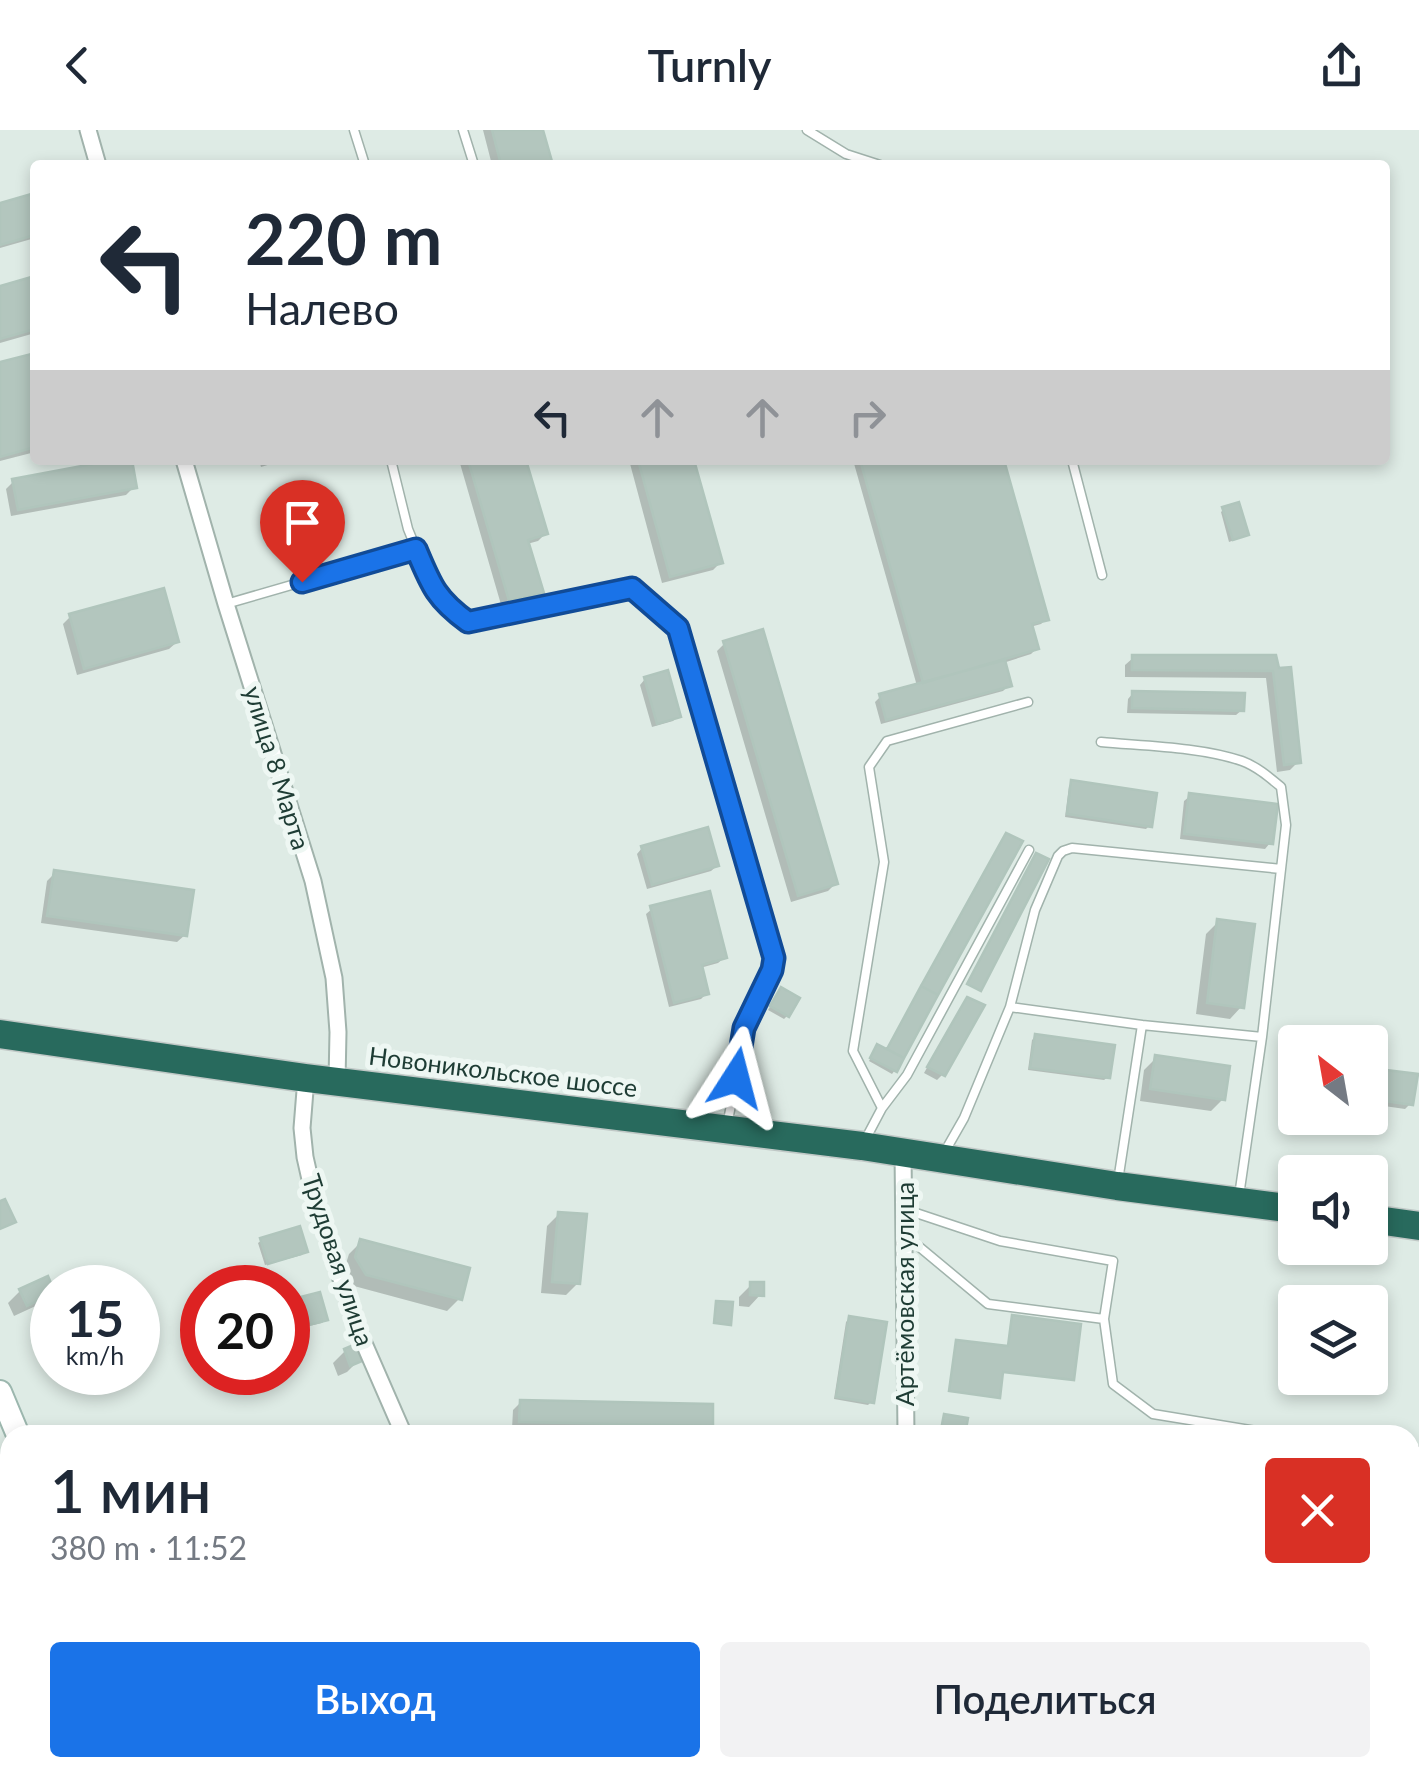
<!DOCTYPE html>
<html lang="ru">
<meta charset="utf-8">
<style>
:root{--surface:#fff;--page:#f2f2f3;--text:#1f2937;--muted:#747a83;--accent:#1a73e8}
body{margin:0;font-family:Lato,sans-serif;background:var(--page);color:var(--text);height:100vh;display:flex;flex-direction:column;font-size:38px;white-space:nowrap}
*{box-sizing:border-box;margin:0}
p{font-size:32px;color:var(--muted)}
.icon{flex:none;width:55px;height:55px;fill:none;stroke:currentColor;stroke-width:2;stroke-linecap:round;stroke-linejoin:round}
.map{position:relative;flex:1;overflow:hidden}
.details{position:absolute;left:0px;top:1295px;width:1420px;height:352px;display:flex;flex-direction:column;background:var(--surface);border-radius:30px 30px 0 0;box-shadow:0 5px 15px #0003}
.details>*{flex:none}
.hud{position:absolute;left:30px;top:30px;width:1360px;height:305px;border-radius:10px;box-shadow:0 5px 15px #0003;background:#fff;color:var(--text);overflow:hidden}
.needle{width:65px;rotate:329deg}
.buttons{position:absolute;left:1278px;top:895px;display:grid;gap:20px}
.buttons a{display:grid;place-items:center;width:110px;height:110px;border-radius:10px;background:var(--surface);box-shadow:0 5px 15px #0003;font-size:50px}
.speed{position:absolute;left:30px;top:1135px;display:flex;gap:20px;font-size:50px;font-weight:700;text-align:center}
.speed>*{display:grid;place-content:center;width:130px;height:130px;border-radius:50%;background:var(--surface);box-shadow:0 5px 15px #0003;line-height:1}
.speed small{font-size:25px;font-weight:400}
.speed .limit{border:15px solid #d22;background:#fff;color:#111}
.pin{position:absolute;display:grid;place-items:center;width:85px;height:85px;color:#fff;margin:-102px -42px;border-radius:50% 50% 50% 0;rotate:-45deg;box-shadow:0 0 10px #0007}
.pin .icon{rotate:45deg}
.me{position:absolute;width:110px;margin:-55px;rotate:9deg;stroke-linejoin:round;filter:drop-shadow(0 0 8px #0008)}
.turn{display:flex;align-items:center;gap:35px;height:210px;padding:0 50px;font-size:45px}
.turn .icon{width:130px;height:130px;stroke-width:2.5}
.turn b{display:block;font-size:70px;line-height:85px}
.lanes{display:flex;align-items:center;height:95px;padding:0 50px;background:#0003;justify-content:center;gap:50px;direction:ltr}
.lanes .off{opacity:.35}
.round{display:grid;place-items:center;flex:none;width:105px;height:105px;border-radius:10px;background:var(--page)}
.overview{display:flex;align-items:center;justify-content:space-between;height:170px;padding:0 50px}
h1{font-size:60px;font-weight:600;line-height:75px}
.action{display:flex;gap:20px;margin-top:auto;padding:20px 50px}
.action a{flex:1;height:115px;border-radius:10px;background:var(--accent);color:#fff;font-size:40px;font-weight:600;line-height:115px;text-align:center}
.action a+a{background:var(--page);color:var(--text)}
header{display:flex;justify-content:space-between;align-items:center;height:130px;padding:0 50px;background:var(--surface);font-size:45px;font-weight:600}
.map>svg:first-child{display:block}
.built{fill:#ccdbd4}
.shadow{fill:#0003}
.building{fill:#b3c6be;stroke:#b0c5bc;stroke-width:2.5}
.lines{fill:none;stroke-linecap:round;stroke-linejoin:round}
.lane-casing{stroke:#a1b3ac;stroke-width:11}
.street-casing{stroke:#a1b3ac;stroke-width:19}
.secondary-casing{stroke:#9cb7ae;stroke-width:26}
.highway-casing{stroke:#c0c8c6;stroke-width:31}
.lane{stroke:#fff;stroke-width:8}
.street{stroke:#fff;stroke-width:15}
.secondary{stroke:#fff;stroke-width:22}
.highway{stroke:#286a5d;stroke-width:28}
.route-casing{stroke:#114b97;stroke-width:25}
.route{stroke:#1a73e8;stroke-width:18}
.labels{text-anchor:middle;stroke-width:10;stroke-linejoin:round;paint-order:stroke}
.street-label{font-size:25px;fill:#1e3c34;stroke:#eef7f3}
</style>
<header><svg class="icon" aria-label="back" viewBox="0 0 24 24"><path d="M15 5l-7 7 7 7"/></svg>Turnly<svg class="icon" aria-label="share" viewBox="0 0 24 24"><path d="M12 15V3M7 8l5-5 5 5M5 13v7h14v-7"/></svg></header>
<div class="map">
<svg width="1419" height="1647" viewBox="0 0 1419 1647">
<rect width="100%" height="100%" fill="#deebe5"/>
<!-- built -->
<path class="built" d="M 1104,1638 L 1285,1638 L 1289,1647 L 1104,1647 Z"/>
<!-- shadow -->
<path class="shadow" d="M 483,0 L 541,0 L 550,35 L 492,35 Z
M 35,66 L 35,108 L 0,118 L 0,76 Z
M 35,148 L 35,203 L 0,213 L 0,158 Z
M 35,225 L 35,322 L 0,331 L 0,235 Z
M 129,330 L 134,357 L 126,365 L 11,386 L 6,359 L 14,351 Z
M 259,330 L 284,330 L 261,337 Z
M 459,330 L 524,330 L 545,404 L 538,411 L 527,414 L 541,462 L 533,470 L 502,478 Z
M 629,330 L 691,330 L 720,433 L 713,440 L 662,453 Z
M 853,330 L 1001,330 L 1046,489 L 1041,494 L 1030,497 L 1036,519 L 1031,524 L 1003,533 L 1009,555 L 1003,561 L 881,594 L 875,572 L 880,567 L 917,556 Z
M 1224,379 L 1246,404 L 1243,407 L 1229,412 L 1221,382 Z
M 71,486 L 177,512 L 169,519 L 77,545 L 63,494 Z
M 724,514 L 835,754 L 828,761 L 791,772 L 717,521 Z
M 1133,528 L 1274,528 L 1298,632 L 1290,640 L 1277,642 L 1266,548 L 1125,547 L 1125,535 Z
M 645,549 L 678,586 L 673,591 L 652,597 L 640,555 Z
M 1133,563 L 1242,580 L 1236,585 L 1127,583 L 1128,569 Z
M 1072,653 L 1150,695 L 1146,699 L 1065,687 L 1069,656 Z
M 1190,666 L 1270,713 L 1265,719 L 1180,709 L 1184,671 Z
M 1006,706 L 1019,712 L 895,940 L 892,944 L 869,931 L 875,920 L 887,922 Z
M 642,718 L 717,736 L 711,741 L 647,759 L 637,724 Z
M 55,743 L 185,805 L 177,812 L 41,793 L 47,751 Z
M 652,779 L 724,828 L 718,833 L 700,838 L 707,863 L 701,869 L 669,877 L 646,784 Z
M 1218,792 L 1242,876 L 1230,889 L 1196,884 L 1206,804 Z
M 778,863 L 787,886 L 784,889 L 768,880 Z
M 962,876 L 981,876 L 942,945 L 937,950 L 924,943 Z
M 1035,907 L 1108,947 L 1104,950 L 1028,940 L 1032,910 Z
M 1156,928 L 1223,969 L 1211,981 L 1140,971 L 1144,940 Z
M 1370,940 L 1411,973 L 1405,979 L 1370,974 Z
M 559,1084 L 578,1153 L 566,1165 L 541,1163 L 547,1096 Z
M 262,1110 L 305,1121 L 302,1125 L 265,1135 L 258,1113 Z
M 361,1112 L 459,1169 L 447,1181 L 354,1156 L 344,1140 L 349,1124 Z
M 46,1149 L 52,1162 L 40,1174 L 14,1186 L 8,1173 L 20,1161 Z
M 751,1155 L 761,1164 L 749,1177 L 739,1176 L 739,1167 Z
M 290,1172 L 325,1190 L 322,1193 L 293,1200 L 288,1177 Z
M 850,1188 L 872,1271 L 868,1275 L 834,1269 L 846,1192 Z
M 345,1221 L 359,1230 L 347,1242 L 338,1246 L 333,1233 Z
M 521,1272 L 710,1295 L 702,1303 L 512,1299 L 513,1280 Z
M 1410,1347 L 1419,1348 L 1419,1378 L 1410,1379 Z
M 10,1379 L 10,1400 L 2,1403 L 0,1389 Z
M 1410,1490 L 1419,1507 L 1419,1608 L 1410,1591 Z
M 126,1638 L 140,1638 L 144,1647 L 117,1647 Z
M 214,1638 L 247,1638 L 236,1647 L 211,1647 L 209,1642 Z
M 795,1638 L 811,1638 L 843,1645 L 844,1638 L 867,1638 L 865,1647 L 794,1647 Z
M 949,1638 L 990,1638 L 989,1647 L 948,1647 Z
M 1052,1638 L 1093,1638 L 1092,1647 L 1051,1647 Z
M 1173,1638 L 1244,1638 L 1229,1647 L 1155,1647 Z
M 1300,1638 L 1351,1638 L 1356,1647 L 1304,1647 Z"/>
<!-- building -->
<path class="building" d="M 492,0 L 543,0 L 553,35 L 501,35 Z
M 35,63 L 35,105 L 0,115 L 0,73 Z
M 35,146 L 35,199 L 0,209 L 0,156 Z
M 35,223 L 35,317 L 0,327 L 0,232 Z
M 114,330 L 132,330 L 137,358 L 18,380 L 12,349 Z
M 468,330 L 526,330 L 548,404 L 528,410 L 544,463 L 509,471 Z
M 638,330 L 694,330 L 723,433 L 670,447 Z
M 860,330 L 1004,330 L 1049,490 L 1032,494 L 1039,519 L 923,553 Z
M 1239,372 L 1249,405 L 1233,410 L 1222,377 Z
M 164,458 L 179,512 L 84,539 L 69,484 Z
M 763,499 L 838,754 L 798,766 L 723,511 Z
M 1132,525 L 1276,525 L 1279,538 L 1291,537 L 1301,633 L 1284,635 L 1273,541 L 1132,540 Z
M 1005,530 L 1012,556 L 886,590 L 879,564 Z
M 668,540 L 681,587 L 657,594 L 644,547 Z
M 1132,561 L 1245,563 L 1244,581 L 1132,578 Z
M 1071,650 L 1157,663 L 1152,697 L 1067,684 Z
M 1189,663 L 1278,674 L 1273,714 L 1184,704 Z
M 708,697 L 719,736 L 652,755 L 641,716 Z
M 1006,703 L 1023,711 L 938,865 L 921,856 Z
M 1036,723 L 1049,729 L 981,861 L 967,854 Z
M 54,740 L 194,760 L 187,806 L 47,786 Z
M 710,761 L 727,828 L 702,835 L 709,864 L 674,873 L 650,776 Z
M 1217,789 L 1255,794 L 1244,878 L 1207,873 Z
M 921,856 L 938,865 L 904,928 L 887,919 Z
M 781,857 L 800,868 L 789,887 L 770,876 Z
M 967,867 L 985,875 L 945,946 L 927,937 Z
M 1035,904 L 1115,915 L 1110,948 L 1030,938 Z
M 877,914 L 904,928 L 897,942 L 870,928 Z
M 1155,925 L 1230,936 L 1225,970 L 1150,959 Z
M 1370,938 L 1418,944 L 1413,975 L 1370,969 Z
M 5,1069 L 16,1092 L 0,1099 L 0,1071 Z
M 558,1082 L 587,1084 L 580,1154 L 552,1152 Z
M 300,1096 L 308,1122 L 268,1134 L 260,1108 Z
M 360,1109 L 470,1138 L 462,1170 L 366,1145 L 355,1127 Z
M 48,1146 L 53,1158 L 52,1164 L 27,1176 L 19,1159 Z
M 750,1152 L 764,1152 L 764,1166 L 750,1165 Z
M 320,1162 L 328,1190 L 296,1198 L 289,1170 Z
M 716,1171 L 733,1172 L 731,1195 L 714,1193 Z
M 1012,1185 L 1081,1194 L 1074,1250 L 1003,1242 L 1000,1268 L 949,1261 L 956,1210 L 1008,1216 Z
M 849,1186 L 887,1192 L 874,1273 L 836,1267 Z
M 356,1214 L 362,1231 L 350,1236 L 344,1219 Z
M 520,1270 L 713,1274 L 713,1296 L 519,1292 Z
M 944,1284 L 968,1288 L 965,1305 L 940,1305 Z
M 7,1322 L 10,1329 L 10,1342 L 0,1346 L 0,1325 Z
M 1410,1343 L 1419,1345 L 1419,1369 L 1410,1368 Z
M 1410,1485 L 1419,1501 L 1419,1574 L 1410,1557 Z
M 125,1638 L 143,1638 L 147,1647 L 129,1647 Z
M 800,1638 L 822,1638 L 849,1644 L 850,1638 L 869,1638 L 868,1647 L 799,1647 Z
M 959,1638 L 992,1638 L 992,1647 L 959,1647 Z
M 1062,1638 L 1095,1638 L 1095,1647 L 1062,1647 Z
M 1168,1638 L 1244,1638 L 1226,1647 L 1150,1647 Z
M 1317,1638 L 1354,1638 L 1358,1647 L 1322,1647 Z"/>
<g class="lines">
<defs>
<path id="lane" d="M 354,0 L 365,35
M 463,0 L 474,35
M 807,0 L 846,24 L 880,35
M 391,330 L 408,399 L 433,460 L 447,477 L 468,493 L 632,458 L 678,498 L 774,828 C 768,854 751,875 743,900 C 734,930 736,962 727,993
M 1072,330 L 1102,445
M 226,474 L 416,419
M 1101,612 C 1144,616 1201,617 1242,631 C 1256,636 1269,647 1281,657 L 1286,695 L 1262,907 L 1239,1066
M 1010,877 L 1142,895 L 1262,907
M 882,978 L 907,945 L 1029,720
M 864,1012 L 882,978 L 853,921 L 884,732 L 869,637 L 887,611 L 1028,572
M 944,1023 L 964,988 L 1010,877 L 1035,780 L 1058,726 L 1063,721 L 1072,718 L 1281,739
M 1118,1051 L 1142,895
M 904,1079 L 1000,1111 L 1113,1131 L 1104,1189
M 905,1105 L 988,1174 L 1104,1189 L 1113,1254 L 1153,1284 L 1281,1305
M 1410,1323 L 1419,1321
M 0,1418 L 10,1413
M 1410,1427 L 1419,1424
M 1007,1638 L 1047,1647
M 1291,1638 L 1295,1647"/>
<path id="street" d="M 88,0 L 98,35
M 184,330 L 226,474 L 313,751 L 334,848 L 338,902 L 337,951
M 306,948 L 302,998 L 305,1027 L 314,1067 L 356,1195 L 404,1305
M 903,1022 L 906,1305
M 550,1638 L 554,1647
M 906,1647 L 906,1638"/>
<path id="secondary" d="M 0,1262 L 18,1305
M 163,1638 L 167,1647"/>
<path id="highway" d="M 0,904 L 306,948 L 862,1016 L 1117,1056 L 1295,1079
M 1370,1089 L 1419,1096"/>
</defs>
<!-- lane casing -->
<use href="#lane" class="lane-casing"/>
<!-- street casing -->
<use href="#street" class="street-casing"/>
<!-- secondary casing -->
<use href="#secondary" class="secondary-casing"/>
<!-- highway casing -->
<use href="#highway" class="highway-casing"/>
<!-- lane -->
<use href="#lane" class="lane"/>
<!-- street -->
<use href="#street" class="street"/>
<!-- secondary -->
<use href="#secondary" class="secondary"/>
<!-- highway -->
<use href="#highway" class="highway"/>
</g>
<g class="lines">
<defs>
<path id="route" d="M 302,452 L 416,419 C 431,455 436,469 468,492 L 632,458 L 678,498 L 774,828 L 772,840 L 744,898 L 736,948"/>
</defs>
<!-- route casing -->
<use href="#route" class="route-casing"/>
<!-- route -->
<use href="#route" class="route"/>
</g>
<g class="labels">
<!-- street labels -->
<g class="street-label">
<text transform="translate(277 638) rotate(73)" y="9">улица 8 Марта</text>
<text transform="translate(503 942) rotate(7)" y="9">Новоникольское шоссе</text>
<text transform="translate(338 1130) rotate(72)" y="9">Трудовая улица</text>
<text transform="translate(905 1164) rotate(-90)" y="9">Артёмовская улица</text>
</g>
</g>
</svg>
<div class="buttons">
<a><svg class="needle" viewBox="-14 -14 28 28"><path d="M0-13l5 13h-10z" fill="#e53935"/><path d="M0 13l5-13h-10z" fill="#747a83"/></svg></a>
<a><svg class="icon" aria-label="sound" viewBox="0 0 24 24"><path d="M4 9h4l5-4v14l-5-4H4zM17 9q2 3 0 6"/></svg></a>
<a><svg class="icon" aria-label="layers" viewBox="0 0 24 24"><path d="M12 4l9 5-9 5-9-5zM3 14l9 5 9-5"/></svg></a>
</div>
<div class="speed"><div>15<small>km/h</small></div><div class="limit">20</div></div>
<div class="pin" style="left:302px;top:452px;background:#d93025"><svg class="icon" aria-label="arrive" viewBox="0 0 24 24"><path d="M6 21V4h12l-3 4 3 4H6"/></svg></div>
<svg class="me" style="left:736px;top:948px" viewBox="-20 -20 40 40"><path d="M0-17L14 15 0 8-14 15z" fill="#1a73e8" stroke="#fff" stroke-width="4"/></svg>
<div class="hud">
<div class="turn"><svg class="icon" aria-label="left" viewBox="0 0 24 24"><path d="M17 20v-9H6M10 6l-5 5 5 5"/></svg><div><b>220 m</b>Налево</div></div>
<div class="lanes"><svg class="icon" aria-label="left" viewBox="0 0 24 24"><path d="M17 20v-9H6M10 6l-5 5 5 5"/></svg><svg class="icon off" aria-label="ahead" viewBox="0 0 24 24"><path d="M12 20V5M6 11l6-6 6 6"/></svg><svg class="icon off" aria-label="ahead" viewBox="0 0 24 24"><path d="M12 20V5M6 11l6-6 6 6"/></svg><svg class="icon off" aria-label="right" viewBox="0 0 24 24"><path d="M7 20v-9h11M14 6l5 5-5 5"/></svg></div>
</div>
<section class="details">
<div class="overview"><div><h1>1 мин</h1><p>380 m · 11:52</p></div><a class="round" style="background:#d93025;color:#fff"><svg class="icon" aria-label="close" viewBox="0 0 24 24"><path d="M6 6l12 12M18 6L6 18"/></svg></a></div>
<div class="action"><a>Выход</a><a>Поделиться</a></div>
</section>
</div>
